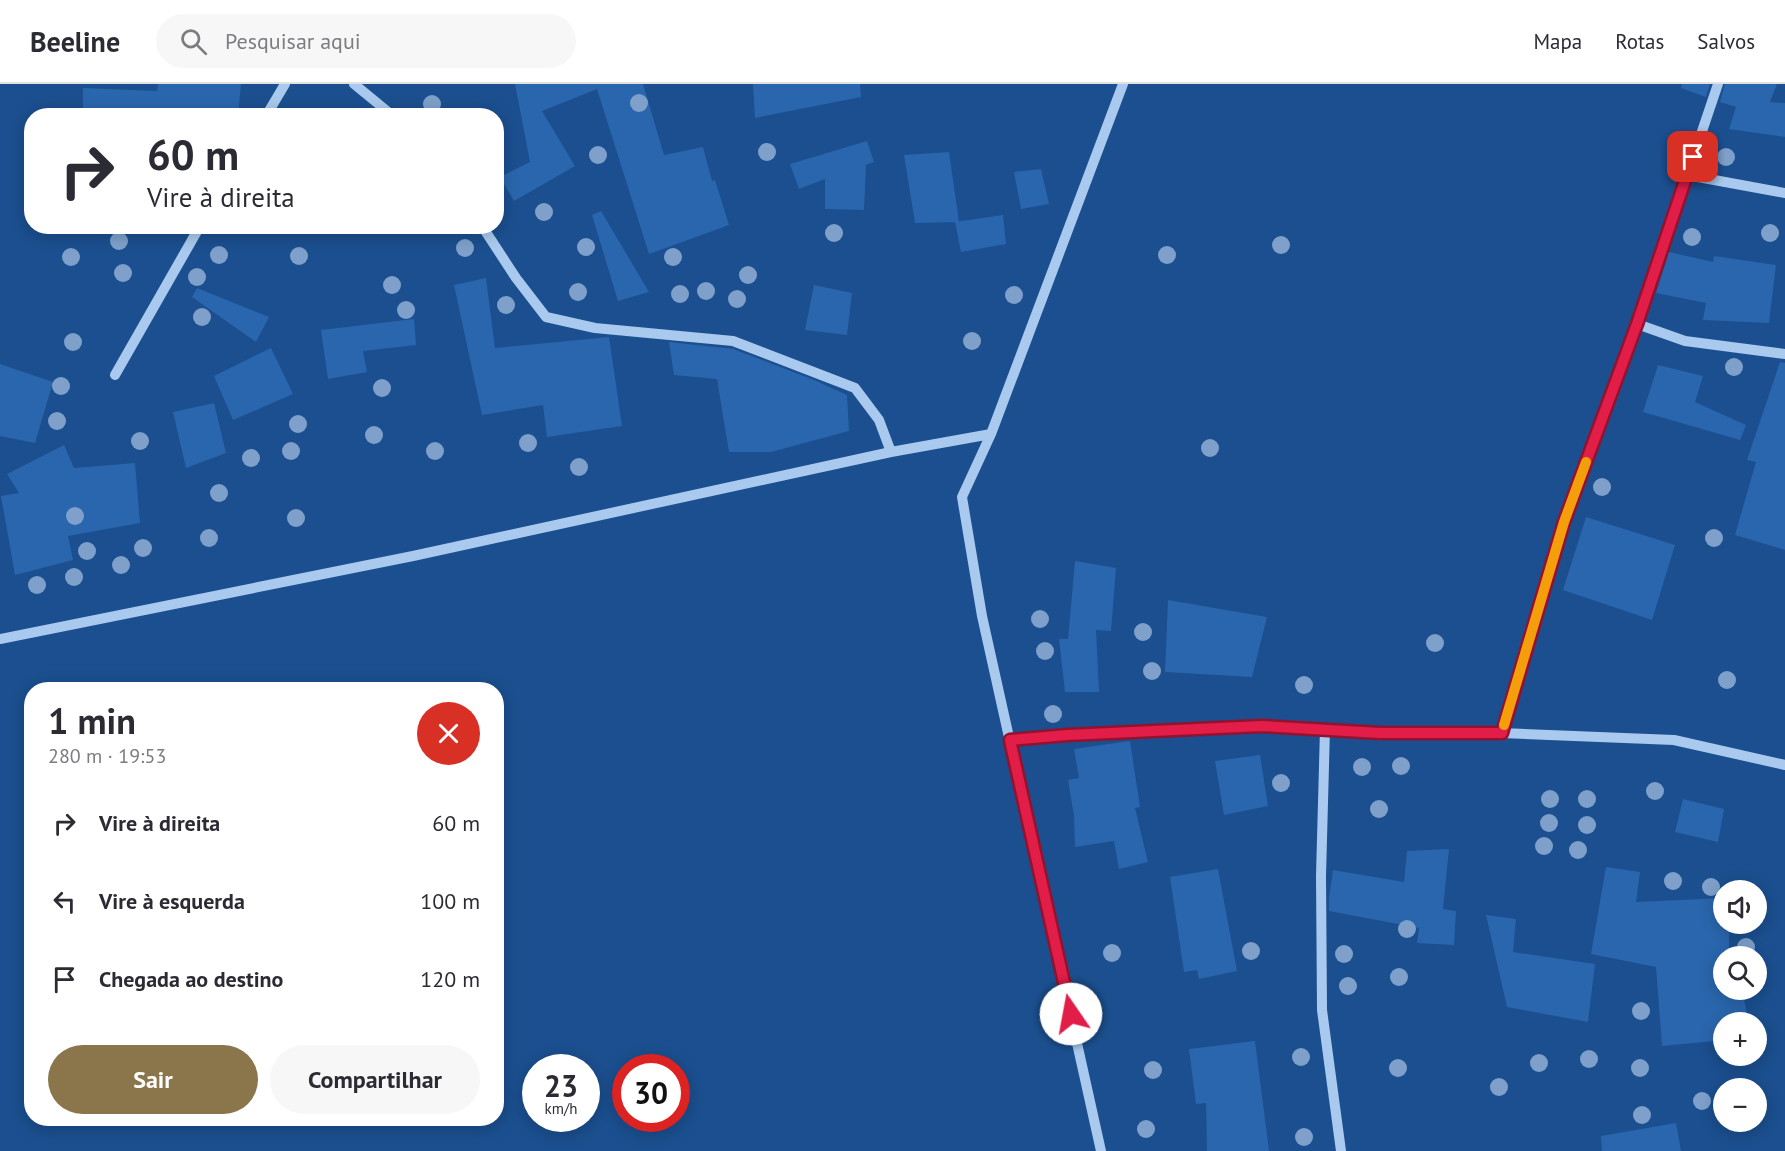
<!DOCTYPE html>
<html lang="pt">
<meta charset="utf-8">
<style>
:root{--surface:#fff;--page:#f7f7f7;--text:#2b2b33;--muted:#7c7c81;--line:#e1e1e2;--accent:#8a764a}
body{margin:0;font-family:"PT Sans",sans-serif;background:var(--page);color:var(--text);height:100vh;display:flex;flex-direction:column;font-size:22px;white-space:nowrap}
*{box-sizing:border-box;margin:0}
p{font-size:20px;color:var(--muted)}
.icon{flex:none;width:33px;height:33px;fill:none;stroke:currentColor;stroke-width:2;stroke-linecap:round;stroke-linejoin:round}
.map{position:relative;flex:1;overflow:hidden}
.side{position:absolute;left:24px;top:598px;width:480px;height:444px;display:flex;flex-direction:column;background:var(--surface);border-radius:24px;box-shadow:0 3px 15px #0003}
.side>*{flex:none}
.banner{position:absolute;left:24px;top:24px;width:480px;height:126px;border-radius:24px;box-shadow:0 3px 15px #0003;background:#fff;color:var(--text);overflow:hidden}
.controls{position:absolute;left:1713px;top:796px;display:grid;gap:12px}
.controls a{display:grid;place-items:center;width:54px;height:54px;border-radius:50%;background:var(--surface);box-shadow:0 3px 15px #0003;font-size:30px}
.speed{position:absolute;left:522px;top:970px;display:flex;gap:12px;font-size:30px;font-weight:700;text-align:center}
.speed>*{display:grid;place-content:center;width:78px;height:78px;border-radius:50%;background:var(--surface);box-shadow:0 3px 15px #0003;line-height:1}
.speed small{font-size:15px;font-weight:400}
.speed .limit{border:9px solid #d22;background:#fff;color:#111}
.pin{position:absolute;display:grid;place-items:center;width:51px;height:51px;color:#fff;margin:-26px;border-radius:12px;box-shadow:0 3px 9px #0006}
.me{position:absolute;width:66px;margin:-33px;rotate:348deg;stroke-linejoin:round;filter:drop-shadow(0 0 4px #0008)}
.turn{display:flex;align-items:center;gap:21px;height:126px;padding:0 24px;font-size:27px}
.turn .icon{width:78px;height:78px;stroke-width:2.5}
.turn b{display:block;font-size:42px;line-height:51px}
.round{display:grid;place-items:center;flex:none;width:63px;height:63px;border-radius:32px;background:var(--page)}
.headline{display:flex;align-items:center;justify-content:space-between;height:102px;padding:0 24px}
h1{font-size:36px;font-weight:700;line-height:45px}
.primary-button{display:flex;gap:12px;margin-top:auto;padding:12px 24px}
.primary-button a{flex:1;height:69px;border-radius:36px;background:var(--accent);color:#fff;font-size:24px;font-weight:700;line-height:69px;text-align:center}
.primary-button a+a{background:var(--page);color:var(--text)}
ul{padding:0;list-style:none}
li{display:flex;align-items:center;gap:18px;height:78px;padding:0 24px}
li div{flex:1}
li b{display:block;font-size:22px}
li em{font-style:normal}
header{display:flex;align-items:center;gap:36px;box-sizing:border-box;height:84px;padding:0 30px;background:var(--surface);border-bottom:2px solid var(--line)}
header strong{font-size:28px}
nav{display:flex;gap:33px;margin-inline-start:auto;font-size:21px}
.search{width:420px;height:54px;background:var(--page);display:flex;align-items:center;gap:15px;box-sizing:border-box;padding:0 21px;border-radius:33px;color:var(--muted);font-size:22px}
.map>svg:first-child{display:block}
.building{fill:#2a66ad}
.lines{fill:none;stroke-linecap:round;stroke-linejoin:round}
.minor{stroke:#a9c9ee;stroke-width:10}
.tree{fill:#7ea0ca}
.route-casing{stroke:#92132f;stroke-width:15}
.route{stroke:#e11d48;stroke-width:10}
.slow{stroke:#f59e0b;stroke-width:10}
</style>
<header>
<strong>Beeline</strong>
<div class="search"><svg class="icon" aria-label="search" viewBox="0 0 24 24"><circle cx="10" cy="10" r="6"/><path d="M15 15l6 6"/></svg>Pesquisar aqui</div>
<nav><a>Mapa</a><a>Rotas</a><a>Salvos</a></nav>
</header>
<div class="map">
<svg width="1785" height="1067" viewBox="0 0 1785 1067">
<rect width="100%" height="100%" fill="#1b4f8f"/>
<!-- building -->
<path class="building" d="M 158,0 L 241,0 L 238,32 L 83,32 L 83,4 L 157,7 Z
M 515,0 L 643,0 L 664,71 L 703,63 L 712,97 L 715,96 L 729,141 L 649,170 L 597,5 L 542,27 L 575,82 L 514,117 L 500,93 L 530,78 Z
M 753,0 L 860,0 L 861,13 L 755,34 Z
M 1682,0 L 1710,0 L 1706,13 L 1681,4 Z
M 1725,0 L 1777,0 L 1770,18 L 1785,19 L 1785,53 L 1729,45 L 1736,23 L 1720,18 Z
M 867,57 L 874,78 L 866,81 L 864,126 L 825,125 L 825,95 L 799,105 L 790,80 Z
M 949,68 L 959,138 L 915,139 L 904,71 Z
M 1041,85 L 1049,120 L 1021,125 L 1014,88 Z
M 601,127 L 649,208 L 618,217 L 592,131 Z
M 1003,131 L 1006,160 L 961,168 L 955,138 Z
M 1669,168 L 1713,178 L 1714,172 L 1776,181 L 1769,239 L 1703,236 L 1706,219 L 1656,209 Z
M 486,194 L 495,264 L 609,253 L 622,342 L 547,353 L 543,321 L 482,331 L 454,201 Z
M 814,201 L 852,209 L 847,251 L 805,246 Z
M 197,204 L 269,233 L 256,258 L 192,213 Z
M 414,235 L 416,261 L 363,267 L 367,288 L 328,295 L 321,246 Z
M 669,258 L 733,265 L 814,296 L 847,311 L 849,347 L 771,368 L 729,368 L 717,295 L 674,291 Z
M 271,264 L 293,310 L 233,336 L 214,292 Z
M 1780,278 L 1785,279 L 1785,466 L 1735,451 L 1756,378 L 1747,376 Z
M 0,280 L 53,298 L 35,359 L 0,352 Z
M 1658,281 L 1703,292 L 1695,318 L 1746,341 L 1740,356 L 1643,328 Z
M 214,319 L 226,369 L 186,384 L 173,328 Z
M 64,361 L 74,384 L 135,379 L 140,439 L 68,452 L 73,476 L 15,491 L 1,412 L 19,409 L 7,390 Z
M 1586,433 L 1675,461 L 1652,536 L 1563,506 Z
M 1075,477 L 1116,484 L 1111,547 L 1096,546 L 1099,608 L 1065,608 L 1059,555 L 1068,555 Z
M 1168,516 L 1267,533 L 1252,593 L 1165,588 Z
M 1130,657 L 1140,723 L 1135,724 L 1148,778 L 1119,785 L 1114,757 L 1075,763 L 1074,732 L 1068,696 L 1079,694 L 1074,665 Z
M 1260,671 L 1268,722 L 1224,731 L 1215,677 Z
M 1683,715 L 1724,725 L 1718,758 L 1675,748 Z
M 1449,765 L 1443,825 L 1456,827 L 1454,861 L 1417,859 L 1419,844 L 1329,827 L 1329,814 L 1333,786 L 1404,798 L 1407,767 Z
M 1606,783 L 1640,788 L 1636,818 L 1724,814 L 1724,840 L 1729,840 L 1729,873 L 1724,873 L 1724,906 L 1742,906 L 1749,939 L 1724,939 L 1724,956 L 1662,962 L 1656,883 L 1591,870 Z
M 1218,785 L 1237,887 L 1199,895 L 1197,886 L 1184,888 L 1170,793 Z
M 1486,831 L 1516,835 L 1513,868 L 1595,880 L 1588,938 L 1507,923 Z
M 1255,957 L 1269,1067 L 1207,1067 L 1206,1019 L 1196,1020 L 1189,965 Z
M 1676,1039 L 1681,1067 L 1602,1067 L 1601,1052 Z"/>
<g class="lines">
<!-- minor -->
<path class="minor" d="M 354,0 L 393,32
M 266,32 L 285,0
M 1687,91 L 1785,109
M 482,142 L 516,194 L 546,233 L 595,244 L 733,257 L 855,304 L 879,336 L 891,368
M 1637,240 L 1685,257 L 1785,270
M 115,291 L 200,142
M 0,555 L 413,472 L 891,368 L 991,350
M 1325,645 L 1321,792 L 1322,926 L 1341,1067
M 1502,649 L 1564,439 L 1637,240 L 1718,0
M 1010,656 L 1067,651 L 1262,642 L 1380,649 L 1502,649 L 1674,656 L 1785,681
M 1101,1067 L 982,532 L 962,413 L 991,350 L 1123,0"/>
</g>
<!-- trees -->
<g class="tree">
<circle cx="639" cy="19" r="9"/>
<circle cx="432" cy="20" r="9"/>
<circle cx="767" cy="68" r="9"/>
<circle cx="598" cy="71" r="9"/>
<circle cx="1726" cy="73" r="9"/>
<circle cx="544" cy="128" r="9"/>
<circle cx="834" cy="149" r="9"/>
<circle cx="1770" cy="149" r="9"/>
<circle cx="1692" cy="153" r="9"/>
<circle cx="119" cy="157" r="9"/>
<circle cx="1281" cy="161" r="9"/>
<circle cx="586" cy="163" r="9"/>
<circle cx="465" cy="164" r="9"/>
<circle cx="219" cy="171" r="9"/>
<circle cx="1167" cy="171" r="9"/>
<circle cx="299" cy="172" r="9"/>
<circle cx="71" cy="173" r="9"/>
<circle cx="673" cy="173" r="9"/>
<circle cx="123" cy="189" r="9"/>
<circle cx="748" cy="191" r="9"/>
<circle cx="197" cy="193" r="9"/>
<circle cx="392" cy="201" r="9"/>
<circle cx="706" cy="207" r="9"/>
<circle cx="578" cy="208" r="9"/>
<circle cx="680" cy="210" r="9"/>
<circle cx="1014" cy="211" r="9"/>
<circle cx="737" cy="215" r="9"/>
<circle cx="506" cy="221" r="9"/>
<circle cx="406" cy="226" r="9"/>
<circle cx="202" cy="233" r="9"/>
<circle cx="972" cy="257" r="9"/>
<circle cx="73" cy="258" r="9"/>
<circle cx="1734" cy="283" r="9"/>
<circle cx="61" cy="302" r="9"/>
<circle cx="382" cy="304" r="9"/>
<circle cx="57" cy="337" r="9"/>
<circle cx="298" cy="340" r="9"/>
<circle cx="374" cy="351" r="9"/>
<circle cx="140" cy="357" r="9"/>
<circle cx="528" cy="359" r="9"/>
<circle cx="1210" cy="364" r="9"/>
<circle cx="291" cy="367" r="9"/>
<circle cx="435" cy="367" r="9"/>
<circle cx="251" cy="374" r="9"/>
<circle cx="579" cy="383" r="9"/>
<circle cx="1602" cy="403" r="9"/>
<circle cx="219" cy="409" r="9"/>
<circle cx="75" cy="432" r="9"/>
<circle cx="296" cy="434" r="9"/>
<circle cx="209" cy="454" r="9"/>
<circle cx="1714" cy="454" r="9"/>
<circle cx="143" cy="464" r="9"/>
<circle cx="87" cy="467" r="9"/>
<circle cx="121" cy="481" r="9"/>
<circle cx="74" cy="493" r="9"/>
<circle cx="37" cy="501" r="9"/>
<circle cx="1040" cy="535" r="9"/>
<circle cx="1143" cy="548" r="9"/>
<circle cx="1435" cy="559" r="9"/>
<circle cx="1045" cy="567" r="9"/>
<circle cx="1152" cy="587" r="9"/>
<circle cx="1727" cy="596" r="9"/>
<circle cx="1304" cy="601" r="9"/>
<circle cx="1053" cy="630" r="9"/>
<circle cx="1401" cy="682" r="9"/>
<circle cx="1362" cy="683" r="9"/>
<circle cx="1281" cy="699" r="9"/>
<circle cx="1655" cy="707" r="9"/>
<circle cx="1550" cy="715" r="9"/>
<circle cx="1587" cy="715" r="9"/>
<circle cx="1379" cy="725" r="9"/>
<circle cx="1549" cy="739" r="9"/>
<circle cx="1587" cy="741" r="9"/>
<circle cx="1544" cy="762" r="9"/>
<circle cx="1578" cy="766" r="9"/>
<circle cx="1673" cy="797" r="9"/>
<circle cx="1711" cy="803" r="9"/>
<circle cx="1407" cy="845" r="9"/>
<circle cx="1746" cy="863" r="9"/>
<circle cx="1251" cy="867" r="9"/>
<circle cx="1112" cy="869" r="9"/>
<circle cx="1344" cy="870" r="9"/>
<circle cx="1399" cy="893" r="9"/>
<circle cx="1348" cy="902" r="9"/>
<circle cx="1641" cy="927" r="9"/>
<circle cx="1301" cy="973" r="9"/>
<circle cx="1589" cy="975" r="9"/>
<circle cx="1539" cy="979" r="9"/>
<circle cx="1398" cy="984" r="9"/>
<circle cx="1640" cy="984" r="9"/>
<circle cx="1153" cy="986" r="9"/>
<circle cx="1499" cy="1003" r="9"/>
<circle cx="1702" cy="1017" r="9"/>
<circle cx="1642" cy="1031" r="9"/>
<circle cx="1146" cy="1045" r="9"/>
<circle cx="1304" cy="1053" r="9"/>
</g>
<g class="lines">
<defs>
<path id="route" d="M 1071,930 L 1010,656 L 1067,651 L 1262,642 L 1380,649 L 1502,649 L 1564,438 L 1637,240 L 1693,73"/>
</defs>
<!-- route casing -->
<use href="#route" class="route-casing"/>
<!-- route -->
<use href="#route" class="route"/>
<!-- slow -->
<path class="slow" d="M 1504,641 L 1564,438 L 1586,378"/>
</g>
</svg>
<div class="controls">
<a><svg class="icon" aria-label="sound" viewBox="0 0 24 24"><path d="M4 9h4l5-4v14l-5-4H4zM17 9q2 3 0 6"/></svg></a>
<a><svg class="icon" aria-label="search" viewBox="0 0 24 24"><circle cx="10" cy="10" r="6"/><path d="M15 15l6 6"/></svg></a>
<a>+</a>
<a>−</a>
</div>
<div class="speed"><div>23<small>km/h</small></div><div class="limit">30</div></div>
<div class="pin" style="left:1693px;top:73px;background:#d93025"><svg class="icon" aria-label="arrive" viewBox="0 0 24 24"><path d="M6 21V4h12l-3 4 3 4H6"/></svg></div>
<svg class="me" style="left:1071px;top:930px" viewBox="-20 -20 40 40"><circle r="19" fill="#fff"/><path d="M0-13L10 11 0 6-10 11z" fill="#e11d48"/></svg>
<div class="banner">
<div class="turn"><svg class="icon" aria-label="right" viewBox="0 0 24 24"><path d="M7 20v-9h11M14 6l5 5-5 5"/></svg><div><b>60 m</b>Vire à direita</div></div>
</div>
<section class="side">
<div class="headline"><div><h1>1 min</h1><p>280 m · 19:53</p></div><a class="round" style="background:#d93025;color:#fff"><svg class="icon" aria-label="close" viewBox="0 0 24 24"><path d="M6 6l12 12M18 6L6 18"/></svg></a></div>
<ul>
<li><svg class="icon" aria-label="right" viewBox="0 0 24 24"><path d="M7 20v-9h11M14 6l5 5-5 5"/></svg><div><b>Vire à direita</b></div><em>60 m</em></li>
<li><svg class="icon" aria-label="left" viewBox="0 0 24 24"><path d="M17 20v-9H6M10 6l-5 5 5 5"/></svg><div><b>Vire à esquerda</b></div><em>100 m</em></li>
<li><svg class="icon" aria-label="arrive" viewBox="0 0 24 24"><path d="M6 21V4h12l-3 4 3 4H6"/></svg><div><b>Chegada ao destino</b></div><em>120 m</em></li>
</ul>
<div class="primary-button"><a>Sair</a><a>Compartilhar</a></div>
</section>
</div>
